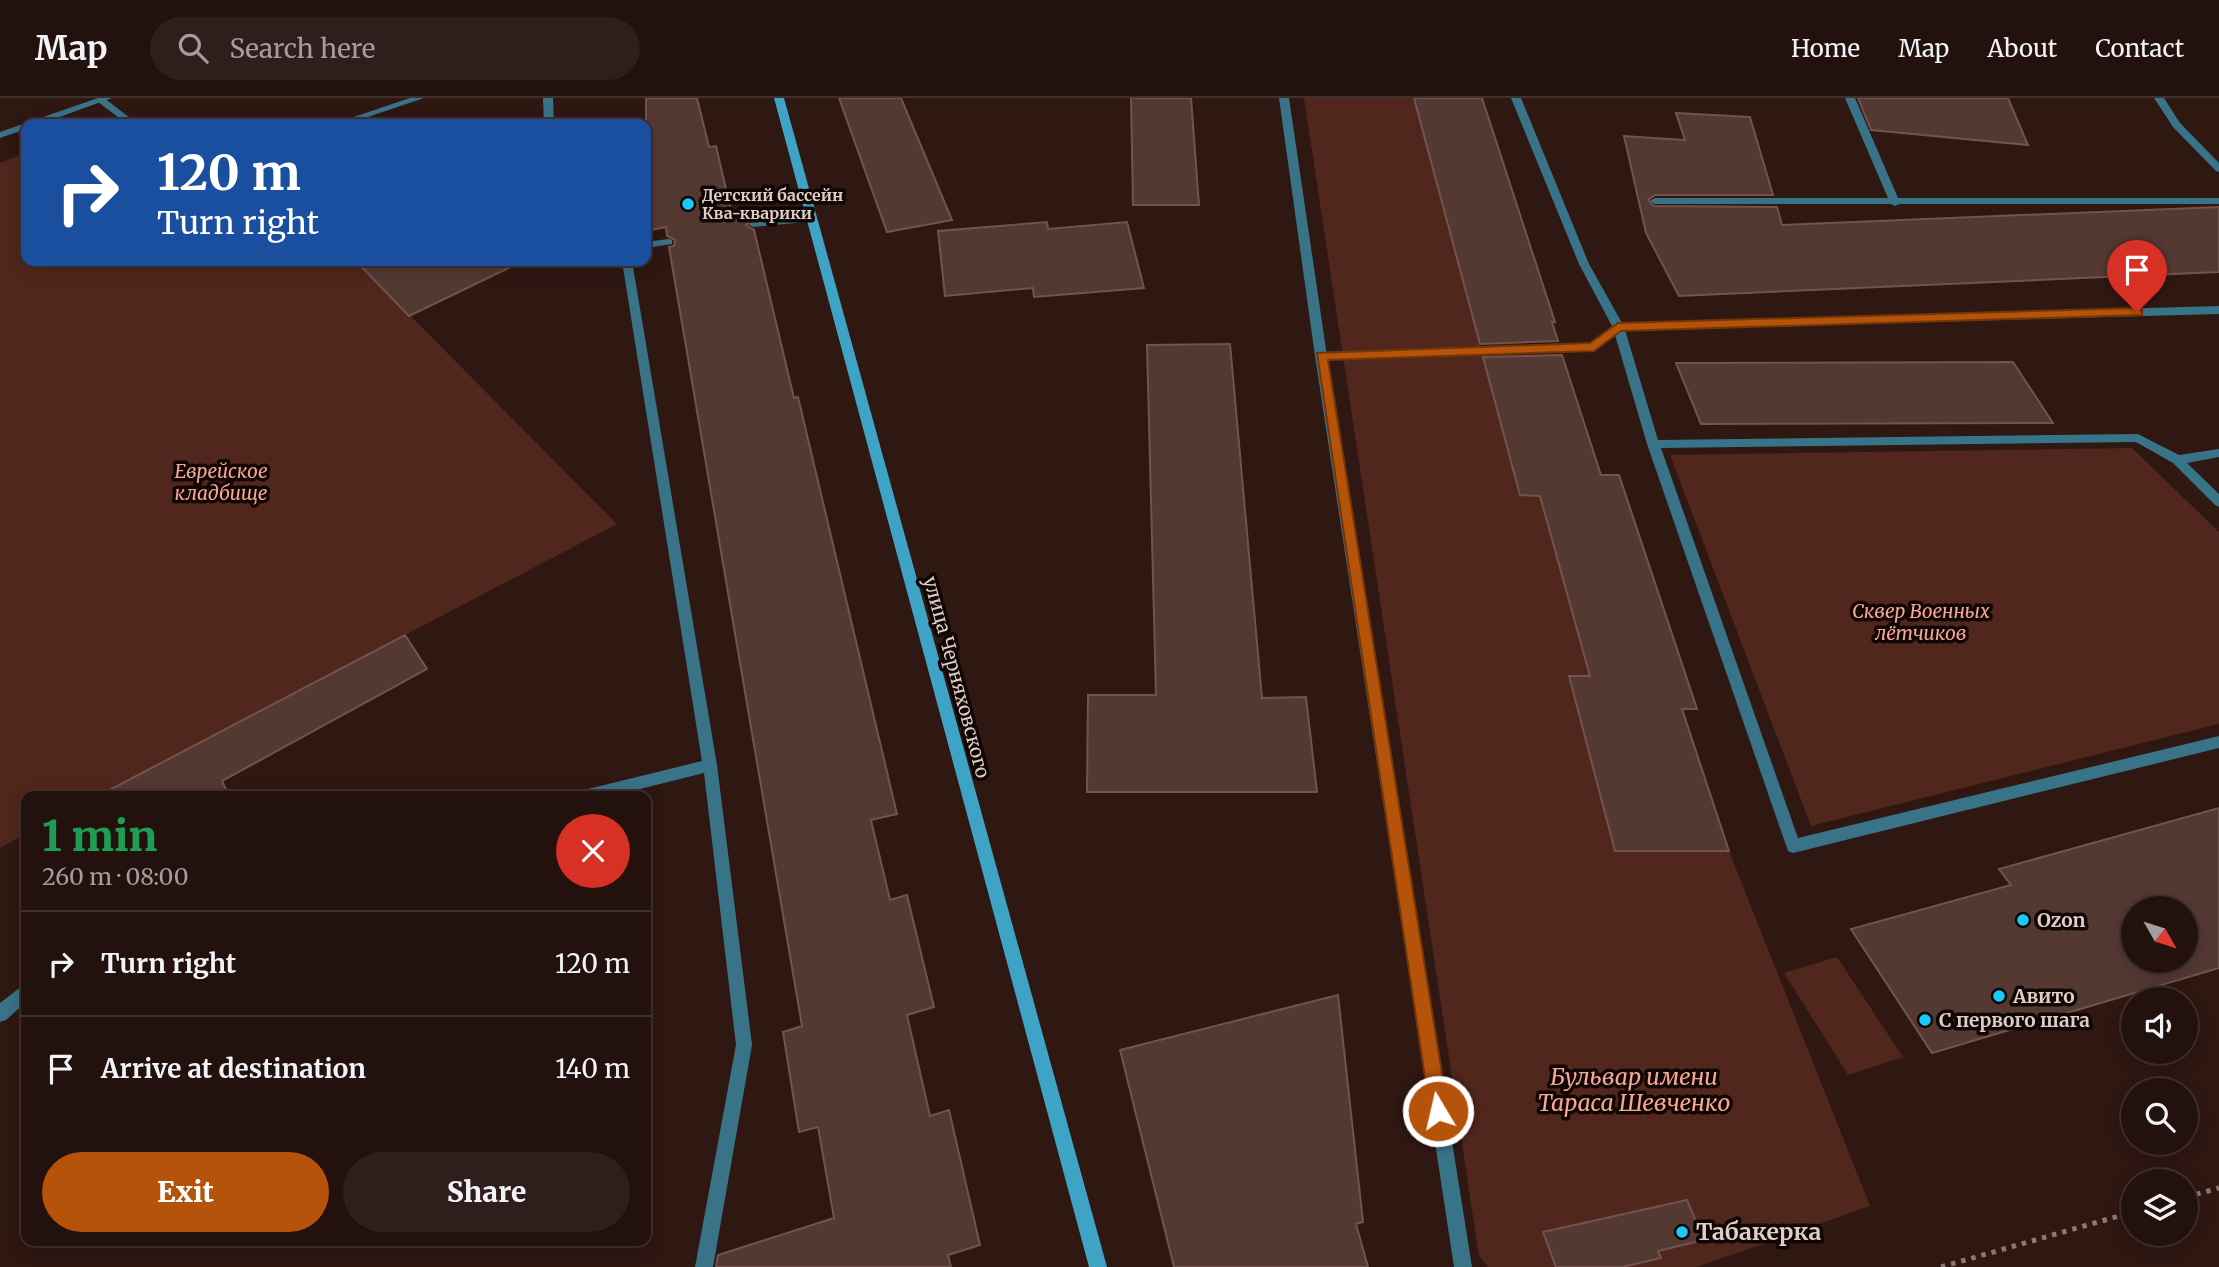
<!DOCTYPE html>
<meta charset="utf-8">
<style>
:root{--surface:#23110e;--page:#2f1f1c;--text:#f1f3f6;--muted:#a39d9e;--line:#40312e;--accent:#b45309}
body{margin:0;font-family:Merriweather,serif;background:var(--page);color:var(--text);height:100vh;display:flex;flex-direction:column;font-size:26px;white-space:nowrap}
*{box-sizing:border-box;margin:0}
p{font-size:23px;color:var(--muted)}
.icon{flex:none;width:38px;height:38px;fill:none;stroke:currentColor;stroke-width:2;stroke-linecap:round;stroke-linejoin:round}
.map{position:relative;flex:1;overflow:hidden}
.sheet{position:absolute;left:21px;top:693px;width:630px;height:455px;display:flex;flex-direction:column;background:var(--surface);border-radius:14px;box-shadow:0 4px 18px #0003,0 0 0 2px var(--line)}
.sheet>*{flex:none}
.hud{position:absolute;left:21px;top:21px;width:630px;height:147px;border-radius:14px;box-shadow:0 4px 18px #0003,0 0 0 2px var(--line);background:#1a4fa0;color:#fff;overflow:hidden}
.needle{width:46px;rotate:129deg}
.buttons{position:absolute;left:2121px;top:798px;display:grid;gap:14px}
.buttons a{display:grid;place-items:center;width:77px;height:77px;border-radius:50%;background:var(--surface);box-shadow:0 4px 18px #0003,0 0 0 2px var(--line);font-size:35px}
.pin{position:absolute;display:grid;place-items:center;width:60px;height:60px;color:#fff;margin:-72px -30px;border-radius:50% 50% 50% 0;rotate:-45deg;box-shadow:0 0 7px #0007}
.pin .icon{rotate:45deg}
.me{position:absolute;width:77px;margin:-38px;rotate:351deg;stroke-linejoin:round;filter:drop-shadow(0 0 5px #0008)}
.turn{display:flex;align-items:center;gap:24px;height:147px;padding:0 21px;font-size:32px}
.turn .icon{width:91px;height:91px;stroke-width:2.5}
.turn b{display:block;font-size:49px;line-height:60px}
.round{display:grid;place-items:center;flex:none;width:74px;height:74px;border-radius:37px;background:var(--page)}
.overview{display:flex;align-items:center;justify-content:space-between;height:119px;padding:0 21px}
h1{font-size:42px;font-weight:800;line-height:52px;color:#1e9e55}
.button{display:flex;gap:14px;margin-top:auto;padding:14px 21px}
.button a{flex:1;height:80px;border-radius:42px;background:var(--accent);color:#fff;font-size:28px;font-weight:800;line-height:80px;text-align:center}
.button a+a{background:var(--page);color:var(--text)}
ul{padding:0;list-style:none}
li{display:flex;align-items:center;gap:21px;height:105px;padding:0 21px;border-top:2px solid var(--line)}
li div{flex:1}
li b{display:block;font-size:26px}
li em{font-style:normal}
header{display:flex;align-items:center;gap:42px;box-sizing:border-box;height:98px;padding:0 35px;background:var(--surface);border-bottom:2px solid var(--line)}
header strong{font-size:33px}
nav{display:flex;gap:38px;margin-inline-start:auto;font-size:24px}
.search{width:490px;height:63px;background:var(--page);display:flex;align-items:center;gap:18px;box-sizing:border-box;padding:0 24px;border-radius:38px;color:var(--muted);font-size:26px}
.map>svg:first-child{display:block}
.green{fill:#51261c}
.building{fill:#543933;stroke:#71544d;stroke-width:2;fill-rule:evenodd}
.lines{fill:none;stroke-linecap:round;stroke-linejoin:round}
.path{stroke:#8d7874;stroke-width:5;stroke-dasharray:4.5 6;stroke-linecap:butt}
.lane{fill:#397388;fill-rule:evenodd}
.street{fill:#397388;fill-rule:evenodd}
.secondary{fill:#3fa3c5;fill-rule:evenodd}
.route{fill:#b45309;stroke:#753606;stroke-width:2}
.poi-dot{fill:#18cafc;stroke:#100604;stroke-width:2.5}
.labels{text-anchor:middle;stroke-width:7;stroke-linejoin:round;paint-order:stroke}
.far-poi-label{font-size:16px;font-weight:bold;fill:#decdc9;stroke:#100604;text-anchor:start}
.park-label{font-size:19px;font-style:italic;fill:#f6a794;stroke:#100604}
.street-label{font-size:19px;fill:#decdc9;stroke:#100604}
.poi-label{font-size:19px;font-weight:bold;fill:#decdc9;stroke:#100604;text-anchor:start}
.near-park-label{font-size:23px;font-style:italic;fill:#f6a794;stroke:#100604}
.near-poi-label{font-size:23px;font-weight:bold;fill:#decdc9;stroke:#100604;text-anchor:start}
</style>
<header>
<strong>Map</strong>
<div class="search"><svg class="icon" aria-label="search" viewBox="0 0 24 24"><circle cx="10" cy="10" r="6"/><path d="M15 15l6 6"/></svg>Search here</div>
<nav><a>Home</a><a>Map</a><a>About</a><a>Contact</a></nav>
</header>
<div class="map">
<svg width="2219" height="1169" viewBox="0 0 2219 1169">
<rect width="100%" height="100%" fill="#2f1712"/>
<!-- green -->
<path class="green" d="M 1304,0 L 1414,0 L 1520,397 L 1540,398 L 1590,578 L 1569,579 L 1615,753 L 1729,753 L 1870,1108 L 1697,1169 L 1488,1169 L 1479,1158 Z
M 26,55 L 26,163 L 356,163 L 617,426 L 98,698 L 26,698 L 26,736 L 0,750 L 0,65 Z
M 2132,350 L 2219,434 L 2219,626 L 1811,728 L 1670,357 Z
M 1837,859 L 1903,959 L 1848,977 L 1784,875 Z"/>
<!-- building -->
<path class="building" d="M 646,0 L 697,0 L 709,49 L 716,48 L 732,117 L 750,114 L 752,121 L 746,127 L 754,132 L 794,300 L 798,299 L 897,716 L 871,722 L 890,802 L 907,797 L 934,909 L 907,917 L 930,1018 L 949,1012 L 980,1147 L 948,1157 L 951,1169 L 716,1169 L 718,1157 L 834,1120 L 818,1029 L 799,1034 L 783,934 L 802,928 L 669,149 L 674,148 L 675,142 L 667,138 L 666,129 L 646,133 Z
M 839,0 L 901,0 L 952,122 L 887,134 Z
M 1131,0 L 1191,0 L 1199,107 L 1133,107 Z
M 1414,0 L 1482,0 L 1555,224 L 1552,224 L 1558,243 L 1480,246 Z
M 1858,0 L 2008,0 L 2028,47 L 1871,32 Z
M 1676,15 L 1750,19 L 1773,97 L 1655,97 L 1648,102 L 1654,108 L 1777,109 L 1782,127 L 2219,109 L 2219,174 L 1679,198 L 1646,135 L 1624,38 L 1685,42 Z
M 1047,124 L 1048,131 L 1127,124 L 1144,190 L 1034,199 L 1033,190 L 945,198 L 938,133 Z
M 356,163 L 523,163 L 409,218 Z
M 1230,246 L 1262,600 L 1306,599 L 1317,694 L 1087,694 L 1088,597 L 1156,597 L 1147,247 Z
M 1562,257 L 1601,377 L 1619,377 L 1697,611 L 1682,611 L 1729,753 L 1615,753 L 1569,578 L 1590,578 L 1540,398 L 1520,397 L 1483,259 Z
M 2013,264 L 2053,325 L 1701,326 L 1676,265 Z
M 405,537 L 427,571 L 222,683 L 229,698 L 98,698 Z
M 2219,710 L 2219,870 L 1932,955 L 1851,831 L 2011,787 L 1999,771 ZM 2133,810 L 2186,810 L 2186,863 L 2133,863 Z
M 1338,897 L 1363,1124 L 1356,1126 L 1368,1169 L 1174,1169 L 1120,952 Z
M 1687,1102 L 1704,1142 L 1658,1153 L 1661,1160 L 1622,1169 L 1556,1169 L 1543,1134 Z"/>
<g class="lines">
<!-- path -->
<path class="path" d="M 2186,1099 L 2219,1090
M 1941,1169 L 2133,1114"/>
<!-- lane -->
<path class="lane" d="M 98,0 L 104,0 L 138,26 L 127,26 L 98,4 Z
M 410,0 L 424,0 L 347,26 L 333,26 Z
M 543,0 L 553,0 L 554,26 L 544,26 Z
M 1511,0 L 1521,0 L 1589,166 L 1622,225 L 2219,208 L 2219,216 L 1625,232 L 1658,342 L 2138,336 L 2179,357 L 2219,351 L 2219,359 L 2187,365 L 2219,396 L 2219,409 L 2215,407 L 2173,365 L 2136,344 L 1661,350 L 1798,740 L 2219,638 L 2219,650 L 1793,755 L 1788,753 L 1647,346 L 1615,237 L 1594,253 L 1321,262 L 1315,258 L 1321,254 L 1591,245 L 1612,228 L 1579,166 Z
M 1845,0 L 1855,0 L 1898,100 L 2219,100 L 2219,106 L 1899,106 L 1895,108 L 1891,106 L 1655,106 L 1650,103 L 1655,100 L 1888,100 Z
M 2154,0 L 2164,0 L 2180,25 L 2219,65 L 2219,74 L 2216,73 L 2173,29 Z
M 811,118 L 815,119 L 815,123 L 753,129 L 748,126 L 753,123 Z
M 668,141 L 672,142 L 672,146 L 646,150 L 646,144 Z
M 622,163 L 632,163 L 717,667 L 752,947 L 713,1169 L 695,1169 L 736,947 L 704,675 L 612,698 L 581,698 L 583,693 L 588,691 L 702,663 Z
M 26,885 L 26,904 L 6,922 L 0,924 L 0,905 Z"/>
<!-- street -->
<path class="street" d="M 98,0 L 112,0 L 40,26 L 26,26 L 26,31 L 0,40 L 0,34 Z
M 1279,0 L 1289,0 L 1327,258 L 1472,1169 L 1454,1169 L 1315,258 Z"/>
<!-- secondary -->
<path class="secondary" d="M 774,0 L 784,0 L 1107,1169 L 1089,1169 Z"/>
</g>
<!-- route -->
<path class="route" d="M 2137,210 L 2142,212 L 2142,217 L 1621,233 L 1594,253 L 1328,262 L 1448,1013 L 1446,1020 L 1438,1023 L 1431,1020 L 1317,255 L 1590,245 L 1618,225 Z"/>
<!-- markers -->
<g class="poi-dot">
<circle cx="688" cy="106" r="7"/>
<circle cx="2023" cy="822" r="7"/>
<circle cx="1999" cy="898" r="7"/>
<circle cx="1925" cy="922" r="7"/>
<circle cx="1682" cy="1134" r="7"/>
</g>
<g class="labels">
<!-- far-poi labels -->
<g class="far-poi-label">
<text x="702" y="103">Детский бассейн<tspan x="702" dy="18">Ква-кварики</tspan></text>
</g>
<!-- park labels -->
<g class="park-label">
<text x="221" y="380">Еврейское<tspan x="221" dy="22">кладбище</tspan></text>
<text x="1921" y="520">Сквер Военных<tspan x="1921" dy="22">лётчиков</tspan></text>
</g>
<!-- street labels -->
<g class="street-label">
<text transform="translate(957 579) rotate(75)" y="7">улица Черняховского</text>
</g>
<!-- poi labels -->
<g class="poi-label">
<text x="2037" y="829">Ozon</text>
<text x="2013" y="905">Авито</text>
<text x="1939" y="929">С первого шага</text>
</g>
<!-- near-park labels -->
<g class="near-park-label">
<text x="1634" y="987">Бульвар имени<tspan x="1634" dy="26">Тараса Шевченко</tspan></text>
</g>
<!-- near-poi labels -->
<g class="near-poi-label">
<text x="1696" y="1142">Табакерка</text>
</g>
</g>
</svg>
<div class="buttons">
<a><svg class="needle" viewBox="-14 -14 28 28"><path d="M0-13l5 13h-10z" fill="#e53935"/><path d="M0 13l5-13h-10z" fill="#a39d9e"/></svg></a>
<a><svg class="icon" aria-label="sound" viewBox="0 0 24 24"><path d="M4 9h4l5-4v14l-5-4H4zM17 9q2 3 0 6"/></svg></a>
<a><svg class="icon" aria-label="search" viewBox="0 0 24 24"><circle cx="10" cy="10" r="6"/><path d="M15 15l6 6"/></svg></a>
<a><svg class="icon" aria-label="layers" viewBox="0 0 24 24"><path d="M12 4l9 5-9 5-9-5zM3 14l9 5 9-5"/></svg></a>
</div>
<div class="pin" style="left:2137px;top:214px;background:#d93025"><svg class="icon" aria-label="arrive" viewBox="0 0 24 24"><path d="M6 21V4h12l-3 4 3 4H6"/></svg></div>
<svg class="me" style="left:1438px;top:1013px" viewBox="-20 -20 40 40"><circle r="17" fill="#b45309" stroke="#fff" stroke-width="3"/><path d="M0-11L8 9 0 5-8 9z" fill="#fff"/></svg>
<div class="hud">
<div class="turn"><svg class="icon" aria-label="right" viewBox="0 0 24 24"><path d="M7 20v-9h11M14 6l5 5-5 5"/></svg><div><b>120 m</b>Turn right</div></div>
</div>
<section class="sheet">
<div class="overview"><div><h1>1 min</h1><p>260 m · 08:00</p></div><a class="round" style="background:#d93025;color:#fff"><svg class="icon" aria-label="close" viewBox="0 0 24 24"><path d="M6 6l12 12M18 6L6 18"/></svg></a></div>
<ul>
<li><svg class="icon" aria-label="right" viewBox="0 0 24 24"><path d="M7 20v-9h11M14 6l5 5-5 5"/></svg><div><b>Turn right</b></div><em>120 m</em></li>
<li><svg class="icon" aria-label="arrive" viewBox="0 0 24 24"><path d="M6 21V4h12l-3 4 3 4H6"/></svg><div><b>Arrive at destination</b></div><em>140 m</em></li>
</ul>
<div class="button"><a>Exit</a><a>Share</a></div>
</section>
</div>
